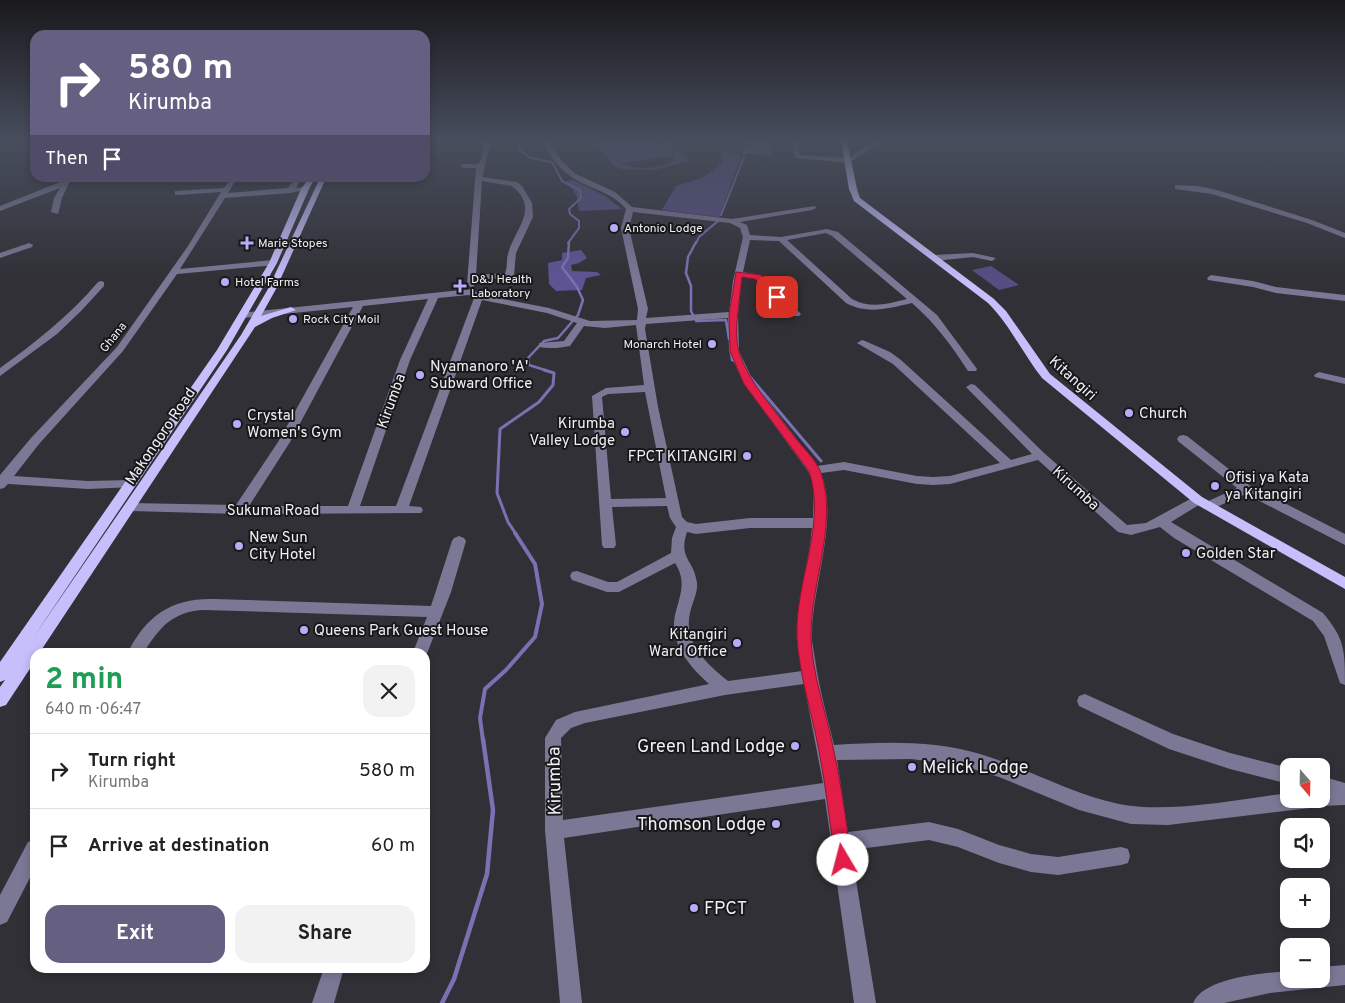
<!DOCTYPE html>
<meta charset="utf-8">
<style>
:root{--surface:#fff;--page:#f2f2f2;--text:#222;--muted:#767676;--line:#e0e0e0;--accent:#656082}
body{margin:0;font-family:Overpass,sans-serif;background:var(--page);color:var(--text);height:100vh;display:flex;flex-direction:column;font-size:19px;white-space:nowrap}
*{box-sizing:border-box;margin:0}
p{font-size:16px;color:var(--muted)}
.icon{flex:none;width:28px;height:28px;fill:none;stroke:currentColor;stroke-width:2;stroke-linecap:round;stroke-linejoin:round}
.map{position:relative;flex:1;overflow:hidden}
.side{position:absolute;left:30px;top:648px;width:400px;height:325px;display:flex;flex-direction:column;background:var(--surface);border-radius:15px;box-shadow:0 2px 8px #0003}
.side>*{flex:none}
.top-card{position:absolute;left:30px;top:30px;width:400px;height:152px;border-radius:15px;box-shadow:0 2px 8px #0003;background:#656082;color:#fff;overflow:hidden}
.needle{width:32px;rotate:160deg}
.tools{position:absolute;left:1280px;top:758px;display:grid;gap:10px}
.tools a{display:grid;place-items:center;width:50px;height:50px;border-radius:10px;background:var(--surface);box-shadow:0 2px 8px #0003;font-size:25px}
.pin{position:absolute;display:grid;place-items:center;width:42px;height:42px;color:#fff;margin:-21px;border-radius:10px;box-shadow:0 2px 8px #0006}
.me{position:absolute;width:55px;margin:-28px;rotate:352deg;stroke-linejoin:round;filter:drop-shadow(0 0 4px #0008)}
.turn{display:flex;align-items:center;gap:18px;height:105px;padding:0 15px;font-size:22px}
.turn .icon{width:65px;height:65px;stroke-width:2.5}
.turn b{display:block;font-size:35px;line-height:42px}
.then{display:flex;align-items:center;height:48px;padding:0 15px;background:#0003;gap:10px;font-size:19px}
.round{display:grid;place-items:center;flex:none;width:52px;height:52px;border-radius:15px;background:var(--page)}
.headline{display:flex;align-items:center;justify-content:space-between;height:85px;padding:0 15px}
h1{font-size:30px;font-weight:700;line-height:38px;color:#1e9e55}
.action{display:flex;gap:10px;margin-top:auto;padding:10px 15px}
.action a{flex:1;height:58px;border-radius:15px;background:var(--accent);color:#fff;font-size:20px;font-weight:700;line-height:58px;text-align:center}
.action a+a{background:var(--page);color:var(--text)}
ul{padding:0;list-style:none}
li{display:flex;align-items:center;gap:15px;height:75px;padding:0 15px;border-top:1px solid var(--line)}
li div{flex:1}
li b{display:block;font-size:19px}
li em{font-style:normal}
.map>svg:first-child{display:block}
.green{fill:#564d84}
.forest{fill:#5e5494}
.lines{fill:none;stroke-linecap:round;stroke-linejoin:round}
.stream-far4{stroke:#7a71b3;stroke-width:2}
.stream-far3{stroke:#7a71b3;stroke-width:2.5}
.stream-far2{stroke:#7a71b3;stroke-width:3}
.stream-far1{stroke:#7a71b3;stroke-width:4}
.stream{stroke:#7a71b3;stroke-width:4.5}
.minor{fill:#7b7896;fill-rule:evenodd}
.major{fill:#c6bffc;fill-rule:evenodd}
.route{fill:#e11d48;stroke:#92132f}
.poi-dot{fill:#b6acf8;stroke:#18181b;stroke-width:2}
.labels{text-anchor:middle;stroke-width:4;stroke-linejoin:round;paint-order:stroke}
.far-poi-label{font-size:12px;fill:#efeff3;stroke:#18181b;text-anchor:start}
.far-street-label{font-size:12px;fill:#efeff3;stroke:#18181b}
.poi-label{font-size:15px;fill:#efeff3;stroke:#18181b;text-anchor:start}
.street-label{font-size:15px;fill:#efeff3;stroke:#18181b}
.near-poi-label{font-size:18px;fill:#efeff3;stroke:#18181b;text-anchor:end}
.near-street-label{font-size:18px;fill:#efeff3;stroke:#18181b}
</style>
<div class="map">
<svg width="1345" height="1003" viewBox="0 0 1345 1003">
<rect width="100%" height="100%" fill="#303036"/>
<!-- green -->
<path class="green" d="M 594,141 L 602,141 L 621,164 L 603,141 L 659,141 L 674,156 L 622,163 C 637,171 658,169 673,161 L 675,156 L 661,141 L 669,141 L 689,161 L 654,170 L 621,169 L 613,165 Z
M 747,141 L 773,141 L 773,155 L 742,154 Z
M 720,148 L 741,157 L 719,217 L 662,210 L 676,186 C 694,181 711,176 722,162 Z
M 573,180 L 605,196 L 622,209 L 579,211 L 577,197 L 567,181 Z
M 991,266 L 1019,285 L 999,290 L 972,270 Z"/>
<!-- forest -->
<path class="forest" d="M 581,250 L 587,258 L 579,263 L 571,265 L 572,271 L 597,272 L 601,275 L 586,278 L 582,290 L 556,291 L 549,284 L 548,263 L 562,260 L 562,253 Z"/>
<g class="lines">
<!-- stream-far4 -->
<path class="stream-far4" d="M 518,141 L 520,151 L 531,158 L 552,162 L 562,181 L 580,190 L 581,198 L 569,209 L 570,214 L 579,221 L 579,228 L 568,243
M 745,153 L 750,141
M 721,215 L 744,157
M 696,243 L 699,237 L 718,221"/>
<!-- stream-far3 -->
<path class="stream-far3" d="M 693,315 L 691,311 L 691,286 L 686,273 L 688,257 L 696,242
M 696,321 L 726,320 L 729,339
M 731,353 L 732,360 L 738,362
M 548,371 L 529,365 L 528,358 L 544,341 L 558,338 L 578,315 L 583,300 L 577,287 L 562,267 L 568,258 L 569,242"/>
<!-- stream-far2 -->
<path class="stream-far2" d="M 750,377 L 821,461
M 516,534 L 508,522 L 497,493 L 500,429 L 539,402 L 553,385 L 554,373 L 544,370"/>
<!-- stream-far1 -->
<path class="stream-far1" d="M 483,741 L 480,718 L 485,689 L 506,670 L 535,637 L 542,604 L 535,564 L 515,533"/>
<!-- stream -->
<path class="stream" d="M 442,1003 L 454,979 L 487,874 L 493,810 L 483,739"/>
<!-- minor -->
<path class="minor" d="M 484,141 L 490,141 C 489,154 484,164 483,177 L 517,182 L 522,186 L 532,203 L 533,217 L 516,253 L 514,275 L 507,278 L 476,280 L 474,286 L 471,287 L 467,284 L 476,168 L 463,168 L 460,166 L 463,164 L 478,164 L 482,158 ZM 482,181 L 512,186 C 541,209 514,229 508,254 C 506,260 508,267 505,273 L 476,275 Z
M 542,141 L 548,141 L 561,160 L 574,173 L 615,192 L 632,207 L 732,219 L 815,206 L 816,208 L 812,210 L 740,222 L 747,225 L 750,235 L 781,237 L 827,229 L 838,232 L 937,315 L 977,369 L 976,371 L 968,371 C 951,345 936,324 912,303 C 889,308 868,315 846,303 L 779,241 L 750,240 L 743,272 L 761,275 L 801,314 L 799,316 L 793,316 L 755,279 L 742,277 L 738,315 L 739,351 L 754,383 L 817,466 L 844,462 L 917,476 L 933,477 L 950,476 L 1000,463 L 893,364 L 857,343 L 862,340 L 865,341 L 890,352 L 901,360 L 1011,460 L 1032,454 L 966,387 L 971,384 L 975,385 L 1044,453 L 1127,525 L 1146,523 L 1194,497 L 1202,497 L 1204,500 L 1202,503 L 1171,522 L 1323,613 C 1345,639 1345,651 1345,685 L 1340,683 L 1324,636 L 1313,621 L 1174,538 L 1160,527 L 1131,535 L 1118,532 L 1038,460 L 950,484 L 933,485 L 917,484 L 844,470 L 821,473 C 839,519 813,583 812,632 C 811,641 814,650 815,659 C 819,688 827,716 834,745 C 883,742 932,740 980,754 C 1027,768 1071,794 1119,804 C 1168,814 1239,799 1289,793 L 1289,799 L 1321,799 L 1321,776 L 1345,783 L 1345,805 L 1321,806 L 1317,804 L 1310,808 L 1168,825 L 1131,824 L 1079,810 L 999,777 L 960,765 L 911,759 L 837,760 L 848,832 L 929,822 L 958,829 L 999,845 L 1031,854 L 1058,857 L 1121,847 L 1128,849 L 1130,856 L 1128,863 L 1121,865 L 1058,875 L 1031,872 L 999,863 L 958,847 L 929,840 L 851,850 L 876,1003 L 854,1003 L 825,799 L 564,838 L 582,1003 L 560,1003 L 545,830 L 545,738 L 556,720 L 575,712 L 709,684 C 690,667 669,643 675,615 C 680,595 687,582 675,563 L 619,592 L 607,592 L 572,580 L 570,576 L 572,572 L 577,571 L 608,582 L 617,582 L 671,553 L 672,538 L 676,527 L 670,518 L 667,506 L 612,507 L 616,545 L 614,548 L 604,548 L 602,545 L 592,396 L 606,388 L 644,385 L 636,325 L 605,328 L 584,326 L 570,346 C 560,348 549,349 539,347 L 539,343 L 564,341 L 577,323 L 547,313 L 482,300 L 409,506 L 421,507 L 423,510 L 421,513 L 240,514 L 130,511 L 124,507 L 130,503 L 236,505 L 278,442 L 353,307 L 243,318 L 240,317 L 240,313 L 471,289 L 482,295 L 549,308 L 590,321 L 637,320 L 638,309 L 621,228 L 626,209 C 612,191 587,189 569,175 C 557,167 549,154 542,141 ZM 633,212 L 730,223 L 740,228 L 743,237 L 733,281 L 729,312 L 646,318 L 648,309 L 629,228 ZM 826,233 L 832,236 L 907,299 C 888,304 870,309 852,299 L 787,240 ZM 469,295 L 474,298 L 396,506 L 360,506 L 410,360 L 438,298 ZM 428,299 L 400,360 L 348,506 L 249,506 L 290,442 L 363,306 ZM 728,318 L 729,351 L 744,384 L 808,471 L 814,486 L 813,518 L 750,518 L 696,524 L 687,522 L 682,517 L 658,407 L 645,329 L 646,324 ZM 645,392 L 666,498 L 611,499 L 602,397 L 608,394 ZM 750,528 L 812,528 C 809,563 798,597 797,632 C 796,645 800,659 802,671 L 728,681 C 707,664 683,643 690,613 C 692,603 698,593 697,583 C 694,559 678,559 687,532 L 696,534 ZM 804,684 L 823,783 L 563,820 L 561,738 L 571,728 L 585,723 L 725,695 Z
M 791,141 L 797,141 L 800,155 L 849,158 L 873,141 L 881,141 L 849,163 L 795,158 Z
M 66,178 L 71,179 L 62,198 L 58,214 L 51,212 L 54,198 L 60,188 L 0,211 L 0,206 L 63,181 Z
M 231,178 L 237,178 L 228,193 L 288,188 L 295,178 L 301,178 L 296,188 L 305,187 L 309,189 L 290,193 L 225,198 L 180,269 L 273,260 L 276,261 L 276,265 L 177,274 L 123,351 L 39,444 L 14,476 L 88,481 L 130,480 L 136,484 L 134,487 L 88,489 L 8,484 L 4,488 L 0,489 L 0,475 L 31,438 L 117,347 L 188,246 L 221,192 L 178,195 L 175,195 L 175,191 L 224,188 Z
M 1175,185 L 1198,186 L 1217,190 L 1312,220 L 1345,233 L 1345,238 L 1307,223 L 1212,194 L 1175,189 Z
M 29,243 L 33,245 L 32,247 L 0,258 L 0,253 Z
M 973,253 L 996,258 L 992,261 L 973,257 L 934,261 L 930,258 L 934,255 Z
M 1211,275 L 1253,281 L 1276,287 L 1345,295 L 1345,301 L 1276,293 L 1253,287 L 1208,280 L 1207,278 Z
M 101,281 L 104,282 L 104,286 L 81,311 L 57,334 L 0,376 L 0,368 C 36,342 69,316 98,282 Z
M 1319,372 L 1345,378 L 1345,384 L 1315,377 L 1314,375 Z
M 1183,435 L 1187,436 L 1249,485 L 1345,534 L 1345,545 L 1246,494 L 1212,509 L 1204,509 L 1202,506 L 1204,503 L 1237,488 L 1179,442 L 1177,439 L 1179,436 Z
M 459,536 L 464,538 L 466,541 L 451,592 L 426,656 L 425,652 L 413,652 L 427,617 L 205,610 C 173,611 160,627 144,652 L 128,652 C 147,615 172,598 214,599 L 431,606 L 452,541 L 454,538 Z
M 1085,694 L 1173,734 L 1230,753 L 1289,768 L 1289,784 L 1230,769 L 1169,749 L 1079,706 L 1077,701 L 1079,696 Z
M 35,840 L 35,868 L 7,922 L 0,925 L 0,895 L 28,842 Z
M 1345,965 L 1345,985 L 1270,993 L 1224,1003 L 1193,1003 C 1204,977 1264,973 1289,971 L 1289,979 L 1321,979 L 1321,967 Z
M 324,968 L 344,968 L 334,1003 L 312,1003 Z"/>
<!-- major -->
<path class="major" d="M 841,141 L 847,141 L 857,189 L 860,198 L 994,299 L 1006,311 L 1050,374 L 1202,497 L 1345,577 L 1345,589 L 1194,503 L 1042,378 C 1023,354 1010,325 988,303 L 854,201 L 849,189 Z
M 309,178 L 315,178 L 309,189 L 277,263 L 227,350 L 33,638 L 241,335 L 268,289 L 320,178 L 326,178 L 276,289 L 261,316 L 291,307 L 296,310 L 272,318 L 255,327 L 40,652 L 35,652 L 35,661 L 6,705 L 0,707 L 0,687 L 5,680 L 0,682 L 0,662 L 217,350 L 269,263 L 301,189 Z"/>
</g>
<!-- sky -->
<linearGradient id="sky" x2="0" y2="1"><stop stop-color="#1a1a1e"/><stop offset="0.5" stop-color="#484e5d"/><stop offset="1" stop-color="#484e5d" stop-opacity="0"/></linearGradient>
<rect width="1345" height="282" fill="url(#sky)"/>
<!-- route -->
<path class="route" d="M 736,272 L 761,275 L 781,297 L 774,299 L 755,279 L 742,277 C 740,297 733,332 739,352 C 749,383 773,408 792,434 C 801,446 816,459 821,473 C 838,524 811,582 811,634 C 811,672 827,714 834,752 C 842,788 846,824 852,860 L 849,866 L 843,869 L 837,866 L 835,860 C 830,824 826,787 819,751 C 812,713 799,675 797,636 C 795,580 827,526 809,471 L 744,384 L 730,351 L 729,315 Z"/>
<!-- markers -->
<g class="poi-dot">
<circle cx="614" cy="228" r="5"/>
<path d="M244.5 235.5h5v5h5v5h-5v5h-5v-5h-5v-5h5z"/>
<circle cx="225" cy="282" r="5"/>
<path d="M457.5 278.5h5v5h5v5h-5v5h-5v-5h-5v-5h5z"/>
<circle cx="293" cy="319" r="5"/>
<circle cx="712" cy="344" r="5"/>
<circle cx="420" cy="375" r="5"/>
<circle cx="1129" cy="413" r="5"/>
<circle cx="237" cy="424" r="5"/>
<circle cx="625" cy="432" r="5"/>
<circle cx="747" cy="456" r="5"/>
<circle cx="1215" cy="486" r="5"/>
<circle cx="239" cy="546" r="5"/>
<circle cx="1186" cy="553" r="5"/>
<circle cx="304" cy="630" r="5"/>
<circle cx="737" cy="643" r="5"/>
<circle cx="795" cy="746" r="5"/>
<circle cx="912" cy="767" r="5"/>
<circle cx="776" cy="824" r="5"/>
<circle cx="694" cy="908" r="5"/>
</g>
<g class="labels">
<!-- far-poi labels -->
<g class="far-poi-label">
<text x="624" y="232">Antonio Lodge</text>
<text x="258" y="247">Marie Stopes</text>
<text x="471" y="283">D&amp;J Health<tspan x="471" dy="14">Laboratory</tspan></text>
<text x="235" y="286">Hotel Farms</text>
<text x="303" y="323">Rock City Moil</text>
<text x="702" y="348" text-anchor="end">Monarch Hotel</text>
</g>
<!-- far-street labels -->
<g class="far-street-label">
<text transform="translate(113 337) rotate(-51)" y="4">Ghana</text>
</g>
<!-- poi labels -->
<g class="poi-label">
<text x="430" y="371">Nyamanoro 'A'<tspan x="430" dy="17">Subward Office</tspan></text>
<text x="1139" y="418">Church</text>
<text x="247" y="420">Crystal<tspan x="247" dy="17">Women's Gym</tspan></text>
<text x="615" y="428" text-anchor="end">Kirumba<tspan x="615" dy="17">Valley Lodge</tspan></text>
<text x="737" y="461" text-anchor="end">FPCT KITANGIRI</text>
<text x="1225" y="482">Ofisi ya Kata<tspan x="1225" dy="17">ya Kitangiri</tspan></text>
<text x="249" y="542">New Sun<tspan x="249" dy="17">City Hotel</tspan></text>
<text x="1196" y="558">Golden Star</text>
<text x="314" y="635">Queens Park Guest House</text>
<text x="727" y="639" text-anchor="end">Kitangiri<tspan x="727" dy="17">Ward Office</tspan></text>
</g>
<!-- street labels -->
<g class="street-label">
<text transform="translate(1073 378) rotate(42)" y="5">Kitangiri</text>
<text transform="translate(391 401) rotate(-70)" y="5">Kirumba</text>
<text transform="translate(160 436) rotate(-56)" y="5">Makongoro Road</text>
<text transform="translate(1076 488) rotate(42)" y="5">Kirumba</text>
<text x="273" y="515">Sukuma Road</text>
</g>
<!-- near-poi labels -->
<g class="near-poi-label">
<text x="785" y="752">Green Land Lodge</text>
<text x="922" y="773" text-anchor="start">Melick Lodge</text>
<text x="766" y="830">Thomson Lodge</text>
<text x="704" y="914" text-anchor="start">FPCT</text>
</g>
<!-- near-street labels -->
<g class="near-street-label">
<text transform="translate(554 781) rotate(-91)" y="6">Kirumba</text>
</g>
</g>
</svg>
<div class="tools">
<a><svg class="needle" viewBox="-14 -14 28 28"><path d="M0-13l5 13h-10z" fill="#e53935"/><path d="M0 13l5-13h-10z" fill="#767676"/></svg></a>
<a><svg class="icon" aria-label="sound" viewBox="0 0 24 24"><path d="M4 9h4l5-4v14l-5-4H4zM17 9q2 3 0 6"/></svg></a>
<a>+</a>
<a>−</a>
</div>
<div class="pin" style="left:777px;top:297px;background:#d93025"><svg class="icon" aria-label="arrive" viewBox="0 0 24 24"><path d="M6 21V4h12l-3 4 3 4H6"/></svg></div>
<svg class="me" style="left:843px;top:860px" viewBox="-20 -20 40 40"><circle r="19" fill="#fff"/><path d="M0-13L10 11 0 6-10 11z" fill="#e11d48"/></svg>
<div class="top-card">
<div class="turn"><svg class="icon" aria-label="right" viewBox="0 0 24 24"><path d="M7 20v-9h11M14 6l5 5-5 5"/></svg><div><b>580 m</b>Kirumba</div></div>
<div class="then">Then<svg class="icon" aria-label="arrive" viewBox="0 0 24 24"><path d="M6 21V4h12l-3 4 3 4H6"/></svg></div>
</div>
<section class="side">
<div class="headline"><div><h1>2 min</h1><p>640 m · 06:47</p></div><a class="round"><svg class="icon" aria-label="close" viewBox="0 0 24 24"><path d="M6 6l12 12M18 6L6 18"/></svg></a></div>
<ul>
<li><svg class="icon" aria-label="right" viewBox="0 0 24 24"><path d="M7 20v-9h11M14 6l5 5-5 5"/></svg><div><b>Turn right</b><p>Kirumba</p></div><em>580 m</em></li>
<li><svg class="icon" aria-label="arrive" viewBox="0 0 24 24"><path d="M6 21V4h12l-3 4 3 4H6"/></svg><div><b>Arrive at destination</b></div><em>60 m</em></li>
</ul>
<div class="action"><a>Exit</a><a>Share</a></div>
</section>
</div>
